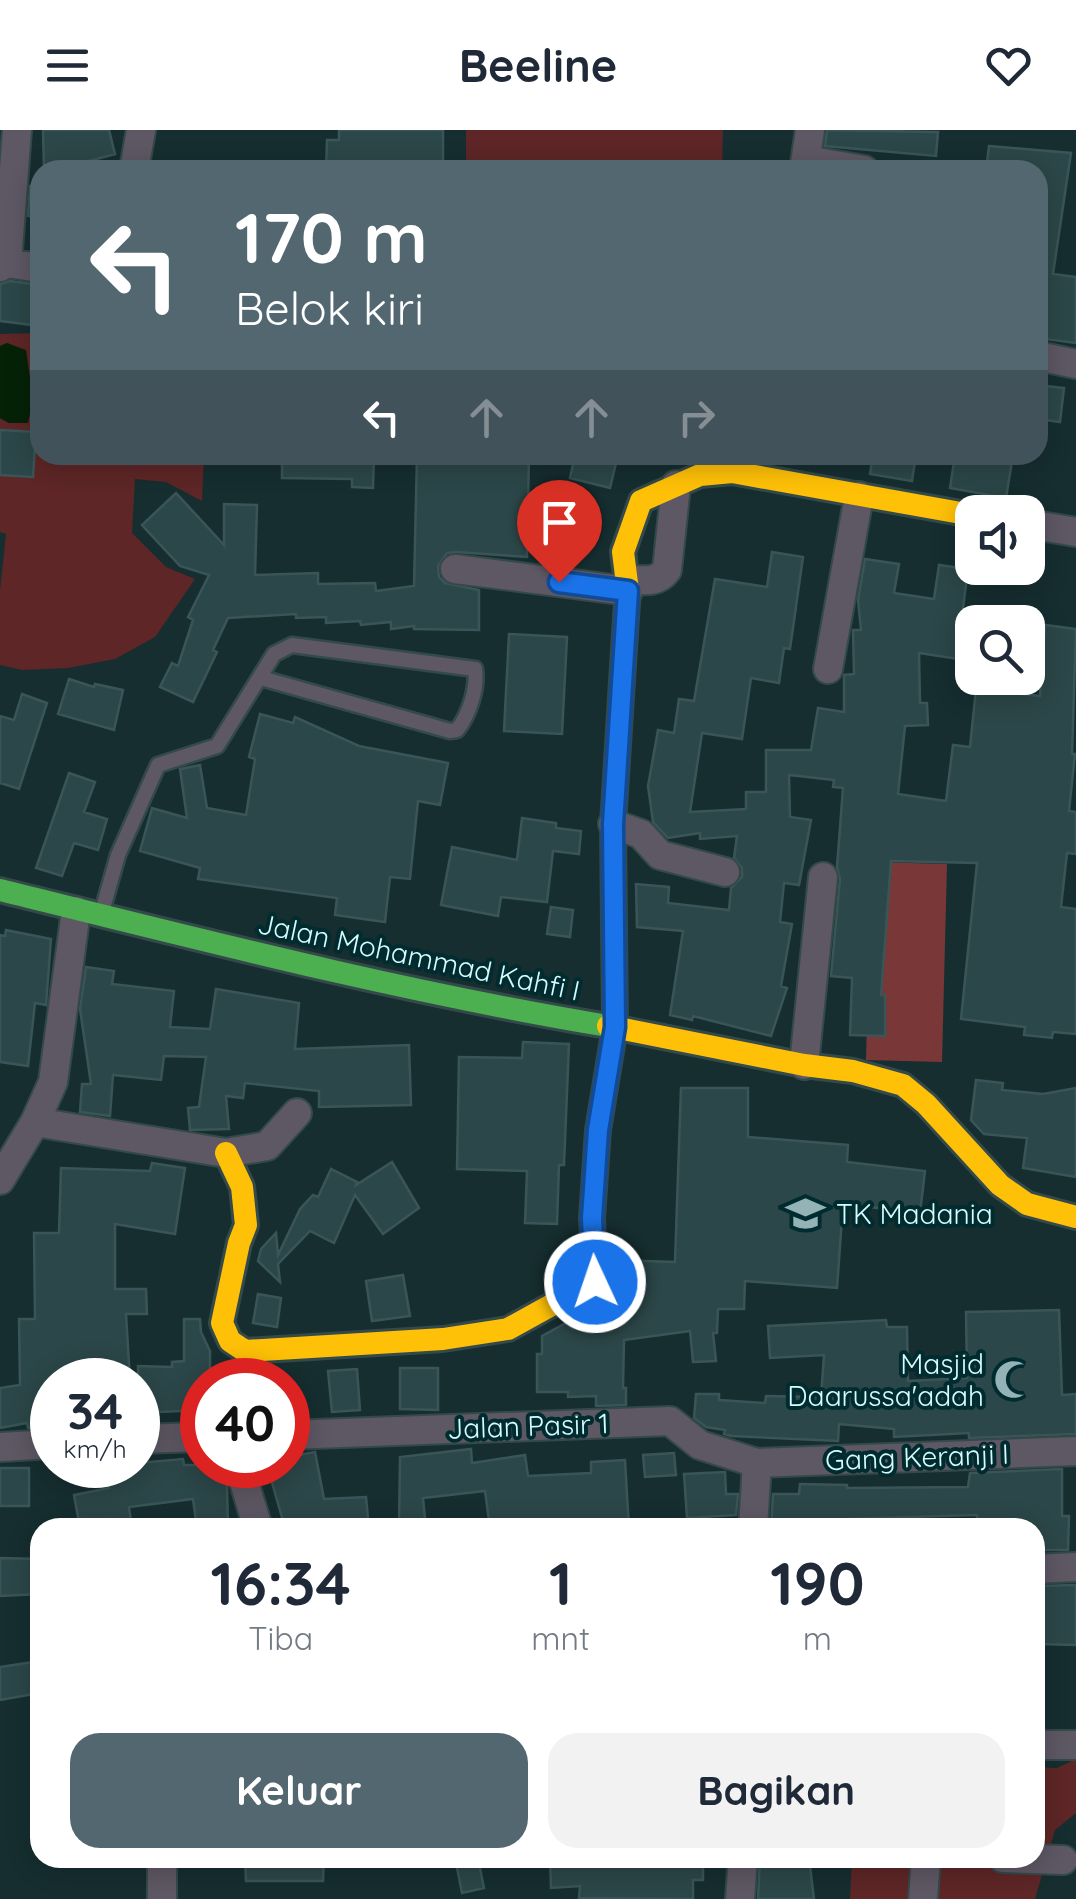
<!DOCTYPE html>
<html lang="id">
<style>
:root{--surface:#fff;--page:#f2f2f3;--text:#1f2937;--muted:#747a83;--accent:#536771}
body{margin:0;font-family:Quicksand,sans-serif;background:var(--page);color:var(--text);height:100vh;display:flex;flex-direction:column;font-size:38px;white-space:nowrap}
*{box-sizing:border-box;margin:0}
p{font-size:32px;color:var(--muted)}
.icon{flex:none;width:55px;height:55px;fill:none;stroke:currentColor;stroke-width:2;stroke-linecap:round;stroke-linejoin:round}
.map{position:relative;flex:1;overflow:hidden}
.panel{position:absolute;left:30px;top:1388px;width:1015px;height:350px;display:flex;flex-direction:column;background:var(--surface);border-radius:30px;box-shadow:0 5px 25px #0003}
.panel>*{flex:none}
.hud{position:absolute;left:30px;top:30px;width:1018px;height:305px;border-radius:30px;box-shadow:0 5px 25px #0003;background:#536771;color:#fff;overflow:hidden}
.buttons{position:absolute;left:955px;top:365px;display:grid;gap:20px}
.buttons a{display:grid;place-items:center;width:90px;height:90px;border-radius:20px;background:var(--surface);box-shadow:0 5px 25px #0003;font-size:50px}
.speed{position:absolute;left:30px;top:1228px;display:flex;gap:20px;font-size:50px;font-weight:700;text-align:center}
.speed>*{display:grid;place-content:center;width:130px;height:130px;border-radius:50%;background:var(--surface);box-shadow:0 5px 25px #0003;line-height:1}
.speed small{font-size:25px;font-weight:400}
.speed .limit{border:15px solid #d22;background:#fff;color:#111}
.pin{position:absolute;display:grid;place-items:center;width:85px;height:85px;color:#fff;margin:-102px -42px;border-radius:50% 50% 50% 0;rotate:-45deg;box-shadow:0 0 10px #0007}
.pin .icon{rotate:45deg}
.me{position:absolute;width:110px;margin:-55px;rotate:357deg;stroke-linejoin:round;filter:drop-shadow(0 0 8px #0008)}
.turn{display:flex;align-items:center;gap:35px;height:210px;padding:0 40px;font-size:45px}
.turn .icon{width:130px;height:130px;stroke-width:2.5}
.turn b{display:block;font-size:70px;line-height:85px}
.lanes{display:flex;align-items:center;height:95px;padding:0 40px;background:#0003;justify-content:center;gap:50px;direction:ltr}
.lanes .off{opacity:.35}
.eta{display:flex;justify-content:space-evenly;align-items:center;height:170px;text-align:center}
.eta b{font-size:60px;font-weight:800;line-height:70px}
.button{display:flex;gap:20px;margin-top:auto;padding:20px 40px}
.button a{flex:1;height:115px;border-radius:30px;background:var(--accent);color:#fff;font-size:40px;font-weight:800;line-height:115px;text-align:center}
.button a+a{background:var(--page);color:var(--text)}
header{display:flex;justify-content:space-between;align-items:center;height:130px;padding:0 40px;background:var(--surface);font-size:45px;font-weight:800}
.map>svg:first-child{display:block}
.green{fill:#5e2626}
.forest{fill:#793837}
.water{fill:#052207}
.building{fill:#2c4749;stroke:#3a5557;stroke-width:2.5}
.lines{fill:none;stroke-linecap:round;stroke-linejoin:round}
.lane-casing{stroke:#34494a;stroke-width:19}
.street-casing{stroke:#34494a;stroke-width:32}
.fast-casing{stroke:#34494a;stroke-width:28}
.slow-casing{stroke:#34494a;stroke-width:28}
.lane{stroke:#5e5864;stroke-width:14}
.street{stroke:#5e5864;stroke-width:28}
.fast{stroke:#4caf50;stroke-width:22}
.slow{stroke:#ffc107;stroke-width:22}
.route-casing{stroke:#114b97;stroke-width:25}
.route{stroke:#1a73e8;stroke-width:18}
.labels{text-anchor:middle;stroke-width:8;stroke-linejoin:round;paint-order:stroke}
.street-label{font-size:28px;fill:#d7fbff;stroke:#002c30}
.poi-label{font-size:28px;fill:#d7fbff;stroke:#002c30;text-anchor:start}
</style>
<header><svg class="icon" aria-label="menu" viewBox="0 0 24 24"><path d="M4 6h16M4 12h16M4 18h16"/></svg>Beeline<svg class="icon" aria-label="heart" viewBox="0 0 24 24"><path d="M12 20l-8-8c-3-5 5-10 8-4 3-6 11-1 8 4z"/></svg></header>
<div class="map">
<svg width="1076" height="1769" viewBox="0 0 1076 1769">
<rect width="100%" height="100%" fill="#162e30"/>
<!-- green -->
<path class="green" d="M 466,0 L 723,0 L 722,40 L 466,40 Z
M 40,203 L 40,325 L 204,325 L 202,371 L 166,352 L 135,349 L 132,403 L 166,437 L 195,449 L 155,507 L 115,529 L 68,538 L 22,540 L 0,535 L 0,460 L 6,404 L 0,402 L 0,345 L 33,347 L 0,300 L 0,288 L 9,293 L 7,213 L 0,216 L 0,204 Z
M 1076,1629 L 1076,1683 L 1055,1700 L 1035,1769 L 850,1769 L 852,1728 L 1035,1728 L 1035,1637 L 1057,1638 Z"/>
<!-- forest -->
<path class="forest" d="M 871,732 L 947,734 L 942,932 L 866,930 Z"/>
<!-- water -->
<path class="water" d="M 7,213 L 26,220 L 33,269 L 28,293 L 9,293 L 0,288 L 0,216 Z"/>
<!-- building -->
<path class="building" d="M 43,0 L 109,0 L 115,24 L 67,37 L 67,40 L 44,40 Z
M 339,0 L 443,0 L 443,40 L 326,40 L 327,10 L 339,10 Z
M 827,0 L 938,2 L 936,26 L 825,16 Z
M 989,16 L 1071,23 L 1053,144 L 1076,147 L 1076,213 L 1038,208 L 1038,40 L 986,40 Z
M 30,56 L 40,58 L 40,88 L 28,86 Z
M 10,151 L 40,155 L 40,196 L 0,191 L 0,154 Z
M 1038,255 L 1064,258 L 1060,292 L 1038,289 Z
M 0,300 L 36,302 L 33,347 L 0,345 Z
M 282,325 L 374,325 L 373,358 L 352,357 L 352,349 L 282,348 Z
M 417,325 L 529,325 L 527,427 L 456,422 L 447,423 L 438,436 L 439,447 L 445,453 L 479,460 L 479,500 L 414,499 L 414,496 L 391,499 L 391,492 L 361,495 L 360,491 L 326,493 L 326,487 L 296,488 L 296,484 L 228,488 L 213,520 L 217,522 L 193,572 L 160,557 L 172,533 L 178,536 L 193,490 L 188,487 L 209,445 L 180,436 L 142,395 L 176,363 L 224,415 L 224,374 L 257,375 L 255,445 L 318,443 L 318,454 L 375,453 L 376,461 L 414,456 Z
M 575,325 L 618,325 L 610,358 L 570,348 Z
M 873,325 L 916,325 L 912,351 L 870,344 Z
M 955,325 L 1013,325 L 1006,368 L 950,358 Z
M 772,422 L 803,427 L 790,519 L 784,518 L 779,553 L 751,548 L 742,609 L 702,603 L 690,682 L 746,679 L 746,662 L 766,662 L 766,620 L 811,620 L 818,578 L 844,582 L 844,545 L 854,544 L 853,500 L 861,500 L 858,470 L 865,429 L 899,434 L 894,463 L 934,469 L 939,435 L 968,439 L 962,486 L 972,487 L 972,531 L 919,523 L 920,573 L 927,573 L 928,595 L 905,596 L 898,664 L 946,671 L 953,615 L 970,617 L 976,559 L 1040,566 L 1045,495 L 1076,499 L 1072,624 L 1075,624 L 1069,681 L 1076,682 L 1076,724 L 1067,723 L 1061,777 L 1076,779 L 1076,904 L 1053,902 L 1052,908 L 1024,905 L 1025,897 L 961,889 L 977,733 L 891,731 L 881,865 L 885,865 L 885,906 L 850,905 L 852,848 L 831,846 L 840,749 L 837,737 L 843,658 L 833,657 L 834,650 L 789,645 L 790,687 L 811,690 L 799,755 L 784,753 L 780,792 L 792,794 L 781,856 L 787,858 L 771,906 L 693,886 L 692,890 L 670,885 L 683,801 L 637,797 L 636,754 L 669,757 L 668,773 L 729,780 L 731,758 L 742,747 L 742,738 L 734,728 L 737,706 L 700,709 L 700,703 L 668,708 L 653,692 L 648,656 L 658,600 L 674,603 L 679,569 L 694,571 L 715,449 L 767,457 Z
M 509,504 L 567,507 L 562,604 L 504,601 Z
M 69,549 L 94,557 L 95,554 L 123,560 L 114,600 L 58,584 Z
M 22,564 L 47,573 L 19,659 L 0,653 L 0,586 L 14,590 Z
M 260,584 L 293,593 L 295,587 L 359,616 L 448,633 L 440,675 L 418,671 L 410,749 L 390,747 L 385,792 L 335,785 L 337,768 L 198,749 L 200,738 L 140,721 L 152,678 L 187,688 L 180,639 L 200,635 L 207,678 L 246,685 L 255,629 L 249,627 Z
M 69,643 L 95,652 L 84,682 L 107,689 L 98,720 L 74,713 L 62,746 L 36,738 Z
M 522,688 L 556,693 L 556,698 L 581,701 L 579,724 L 553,721 L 547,772 L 501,767 L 498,786 L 441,775 L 452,717 L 517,730 Z
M 551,777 L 573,780 L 570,807 L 547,804 Z
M 6,800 L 51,809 L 46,875 L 35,873 L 28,936 L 0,932 L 0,805 L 5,806 Z
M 86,837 L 114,841 L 112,854 L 174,861 L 170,897 L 210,899 L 216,859 L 299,873 L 295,919 L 409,915 L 411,975 L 319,977 L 319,961 L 245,953 L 243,968 L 226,966 L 229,999 L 190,1000 L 188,978 L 199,977 L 206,927 L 164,926 L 161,950 L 113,945 L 110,986 L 80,982 L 82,954 L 91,954 L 80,879 Z
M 523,912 L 569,914 L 564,1035 L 559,1035 L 557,1094 L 525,1093 L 527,1041 L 457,1039 L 459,927 L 522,928 Z
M 976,950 L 1003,953 L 1002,960 L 1043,964 L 1076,958 L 1076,1047 L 1023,1038 L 1027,1008 L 984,1004 L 971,990 Z
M 681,958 L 748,958 L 748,1007 L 848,1015 L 847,1032 L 925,1041 L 920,1083 L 843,1074 L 837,1158 L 745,1151 L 744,1179 L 718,1179 L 717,1203 L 713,1203 L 716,1231 L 693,1232 L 690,1201 L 624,1210 L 623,1258 L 626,1258 L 626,1275 L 596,1276 L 596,1266 L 568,1267 L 568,1262 L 537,1262 L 537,1224 L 542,1224 L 542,1206 L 577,1187 L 604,1187 L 605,1171 L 614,1163 L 617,1151 L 617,1130 L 675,1132 Z
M 392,1032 L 419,1078 L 383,1104 L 355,1065 L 334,1113 L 310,1101 L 278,1134 L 280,1152 L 258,1131 L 261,1119 L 276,1103 L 278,1125 L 300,1079 L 313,1065 L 318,1067 L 331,1039 L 357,1052 L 356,1055 Z
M 152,1033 L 185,1038 L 175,1104 L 115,1094 L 115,1159 L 146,1159 L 147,1184 L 126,1184 L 130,1250 L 52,1250 L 52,1297 L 28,1298 L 27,1293 L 0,1298 L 0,1258 L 20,1255 L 19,1189 L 35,1189 L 34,1103 L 59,1103 L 61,1038 L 150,1041 Z
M 403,1145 L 410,1186 L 372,1191 L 366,1151 Z
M 258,1164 L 281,1168 L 277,1197 L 253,1193 Z
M 1059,1180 L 1062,1265 L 1076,1264 L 1076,1304 L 969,1308 L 969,1303 L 894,1307 L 894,1299 L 839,1294 L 838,1311 L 731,1306 L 724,1304 L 725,1300 L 706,1297 L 694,1288 L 696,1264 L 719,1264 L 719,1270 L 765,1273 L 766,1266 L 821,1267 L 824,1225 L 770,1228 L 768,1196 L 886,1190 L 887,1197 L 907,1197 L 908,1251 L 967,1248 L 966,1182 Z
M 184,1189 L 200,1189 L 201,1202 L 210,1221 L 210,1250 L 202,1250 L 202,1280 L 138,1283 L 138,1236 L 172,1237 L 172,1232 L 184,1231 Z
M 400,1238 L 438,1238 L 438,1280 L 400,1279 Z
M 357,1239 L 360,1280 L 332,1282 L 328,1241 Z
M 471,1319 L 472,1333 L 525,1325 L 528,1346 L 591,1343 L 591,1332 L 625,1330 L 629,1398 L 490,1398 L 485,1361 L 423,1368 L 426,1398 L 399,1398 L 400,1327 Z
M 315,1322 L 324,1369 L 366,1367 L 369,1398 L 285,1398 L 267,1335 L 288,1335 L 288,1327 Z
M 674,1323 L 676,1345 L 645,1347 L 643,1325 Z
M 183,1329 L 184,1335 L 222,1335 L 227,1355 L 228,1398 L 197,1398 L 193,1369 L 129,1377 L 132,1398 L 80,1398 L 74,1365 L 109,1358 L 107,1346 L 132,1342 L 132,1335 L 138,1333 Z
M 0,1338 L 29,1338 L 29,1376 L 0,1376 Z
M 1062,1339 L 1062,1386 L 1069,1386 L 1068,1420 L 1035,1420 L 1035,1398 L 977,1398 L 977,1385 L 847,1389 L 846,1398 L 771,1398 L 773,1364 L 799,1364 L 800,1354 L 847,1355 L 847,1358 L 968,1357 L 970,1343 Z
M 725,1342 L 726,1364 L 738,1364 L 736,1385 L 687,1388 L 684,1344 Z
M 0,1428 L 40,1429 L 40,1464 L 0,1466 Z
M 1076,1455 L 1076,1515 L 1039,1514 L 1039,1456 Z
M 40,1531 L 40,1563 L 0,1570 L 0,1537 Z
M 245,1728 L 324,1728 L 323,1751 L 246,1751 Z
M 455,1728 L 478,1728 L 484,1758 L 462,1763 Z
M 550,1728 L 703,1729 L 703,1750 L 693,1750 L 693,1769 L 579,1768 L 580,1756 L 551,1758 Z
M 760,1728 L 809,1728 L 814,1769 L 758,1769 Z"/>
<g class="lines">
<defs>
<path id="lane" d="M 101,785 L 118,725 L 158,635 L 217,616 L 274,524 L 292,515 L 475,539 C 478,558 469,585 457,600 L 450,601 L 261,548"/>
<path id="street" d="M 806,30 L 864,40
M 134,40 L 141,0
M 804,40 L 810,0
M 7,133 L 17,0
M 0,137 L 7,133 L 40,138
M 1038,226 L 1076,234
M 1028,394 L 1076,402
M 455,439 L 628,461
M 627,449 C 642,450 657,454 667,440 L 676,355
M 828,539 L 859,366
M 613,694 L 641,704 L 660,725 L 725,742
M 804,935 L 823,747
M 35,992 L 226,1023 L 267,1016 L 297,983
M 0,1050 L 35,992 L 53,952 L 76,781
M 288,1305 L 670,1291 L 700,1315 L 757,1333 L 1076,1321
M 138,1309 L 202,1307
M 0,1317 L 52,1314
M 239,1335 L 258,1398
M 753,1398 L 757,1333
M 1035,1439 L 1076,1437
M 1035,1615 L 1076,1615
M 162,1728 L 162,1769
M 1003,1728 L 1063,1730
M 740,1769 L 743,1728
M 923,1769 L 926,1728"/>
<path id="fast" d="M 0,760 C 202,810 403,862 608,896
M 594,1128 L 592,1088 L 598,1000 L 615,897 L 613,694 L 626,488"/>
<path id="slow" d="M 626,488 L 628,461 L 623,422 L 641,371 L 700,345 L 732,342 L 972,385
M 608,896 L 804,935 L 853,941 L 903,955 L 926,974 L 1000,1055 L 1027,1074 L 1076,1087
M 226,1023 L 242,1057 L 246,1095 L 239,1113 L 222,1193 L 230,1211 L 245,1221 L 443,1209 L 508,1199 L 595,1151 L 594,1128"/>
</defs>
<!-- lane casing -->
<use href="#lane" class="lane-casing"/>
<!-- street casing -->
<use href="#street" class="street-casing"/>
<!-- fast casing -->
<use href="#fast" class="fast-casing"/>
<!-- slow casing -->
<use href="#slow" class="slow-casing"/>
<!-- lane -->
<use href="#lane" class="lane"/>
<!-- street -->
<use href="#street" class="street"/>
<!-- fast -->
<use href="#fast" class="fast"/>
<!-- slow -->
<use href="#slow" class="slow"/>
</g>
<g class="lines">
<defs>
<path id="route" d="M 559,452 L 628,461 L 613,694 L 615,897 L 598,1000 L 592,1088 L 595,1152"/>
</defs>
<!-- route casing -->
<use href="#route" class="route-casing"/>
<!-- route -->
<use href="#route" class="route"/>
</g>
<!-- icons -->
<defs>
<symbol id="school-bare" viewBox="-9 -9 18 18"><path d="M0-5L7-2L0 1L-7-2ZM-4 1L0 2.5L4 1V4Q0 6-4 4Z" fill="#93b3b7" stroke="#002c30" stroke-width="2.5" paint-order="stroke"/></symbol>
<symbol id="mosque-bare" viewBox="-9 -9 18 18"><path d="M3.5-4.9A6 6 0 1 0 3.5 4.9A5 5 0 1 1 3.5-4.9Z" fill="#93b3b7" stroke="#002c30" stroke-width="2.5" paint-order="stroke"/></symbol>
</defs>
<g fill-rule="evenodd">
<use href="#school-bare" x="778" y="1056" width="55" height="55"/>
<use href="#mosque-bare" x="986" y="1222" width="55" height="55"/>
</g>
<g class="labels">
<!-- street labels -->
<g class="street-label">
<text transform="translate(419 827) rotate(12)" y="10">Jalan Mohammad Kahfi I</text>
<text transform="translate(528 1296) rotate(-2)" y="10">Jalan Pasir 1</text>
<text transform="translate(917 1327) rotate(-2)" y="10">Gang Keranji I</text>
</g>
<!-- poi labels -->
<g class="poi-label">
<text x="836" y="1094">TK Madania</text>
<text x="984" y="1244" text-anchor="end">Masjid<tspan x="984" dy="32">Daarussa'adah</tspan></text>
</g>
</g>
</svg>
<div class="buttons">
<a><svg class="icon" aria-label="sound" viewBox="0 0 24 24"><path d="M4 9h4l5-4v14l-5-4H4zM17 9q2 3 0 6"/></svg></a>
<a><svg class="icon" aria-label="search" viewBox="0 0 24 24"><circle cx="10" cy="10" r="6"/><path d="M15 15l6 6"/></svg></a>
</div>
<div class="speed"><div>34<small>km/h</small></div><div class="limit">40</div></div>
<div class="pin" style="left:559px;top:452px;background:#d93025"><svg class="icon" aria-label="arrive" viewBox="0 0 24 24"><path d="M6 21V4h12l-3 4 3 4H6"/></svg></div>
<svg class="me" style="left:595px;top:1152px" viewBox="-20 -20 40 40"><circle r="17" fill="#1a73e8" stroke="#fff" stroke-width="3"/><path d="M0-11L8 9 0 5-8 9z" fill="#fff"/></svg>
<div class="hud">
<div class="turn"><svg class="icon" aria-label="left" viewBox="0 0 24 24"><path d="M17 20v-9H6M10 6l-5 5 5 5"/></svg><div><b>170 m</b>Belok kiri</div></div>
<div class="lanes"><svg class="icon" aria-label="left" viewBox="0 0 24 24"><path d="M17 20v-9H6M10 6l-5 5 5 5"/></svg><svg class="icon off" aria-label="ahead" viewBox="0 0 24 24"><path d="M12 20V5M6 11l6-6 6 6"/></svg><svg class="icon off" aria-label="ahead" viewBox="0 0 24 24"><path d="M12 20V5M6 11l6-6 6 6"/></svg><svg class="icon off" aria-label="right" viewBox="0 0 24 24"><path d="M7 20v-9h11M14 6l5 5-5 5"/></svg></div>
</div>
<section class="panel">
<div class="eta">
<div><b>16:34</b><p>Tiba</p></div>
<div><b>1</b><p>mnt</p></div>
<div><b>190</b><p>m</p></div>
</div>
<div class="button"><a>Keluar</a><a>Bagikan</a></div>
</section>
</div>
